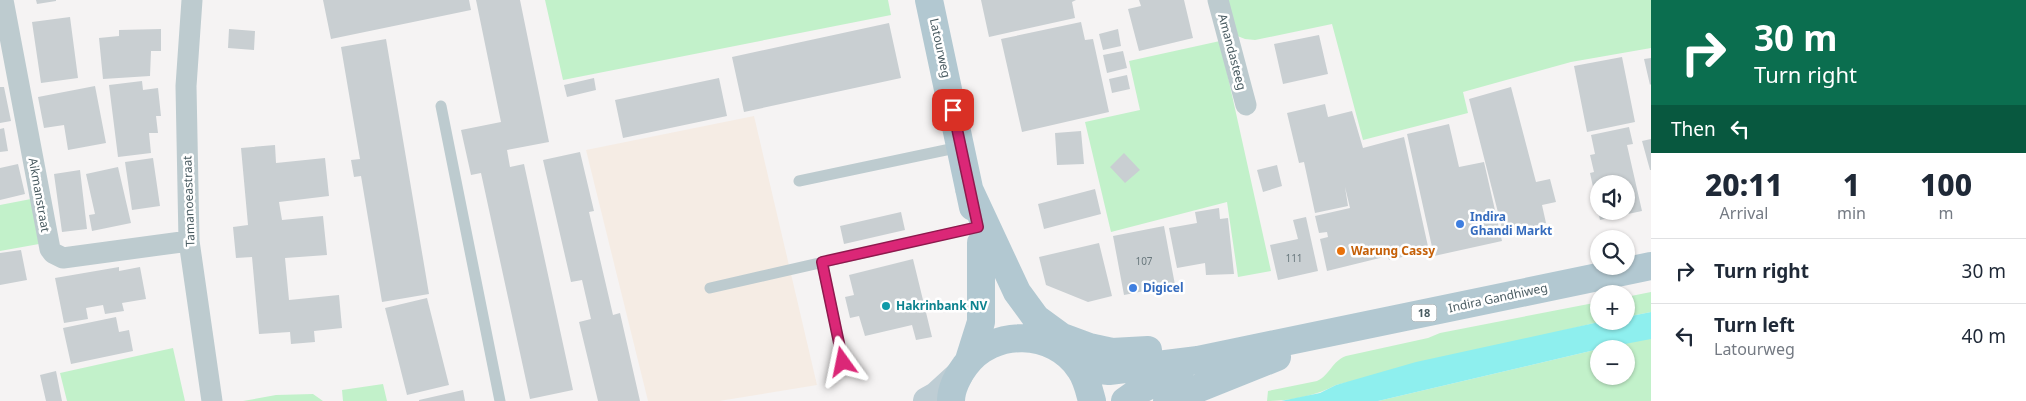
<!DOCTYPE html>
<meta charset="utf-8">
<style>
:root{--surface:#fff;--page:#f2f2f3;--text:#1f2937;--muted:#747a83;--line:#e0e1e3}
body{margin:0;font-family:"Noto Sans",sans-serif;background:var(--page);color:var(--text);height:100vh;display:flex;flex-direction:column;font-size:19px;white-space:nowrap}
*{box-sizing:border-box;margin:0}
p{font-size:16px;color:var(--muted)}
.icon{flex:none;width:28px;height:28px;fill:none;stroke:currentColor;stroke-width:2;stroke-linecap:round;stroke-linejoin:round}
.map{position:relative;flex:1;overflow:hidden}
.drawer{display:flex;flex-direction:column;background:var(--surface);width:375px}
.drawer>*{flex:none}
.guide{background:#0b6e4f;color:#fff;overflow:hidden}
.buttons{position:absolute;left:1590px;top:175px;display:grid;gap:10px}
.buttons a{display:grid;place-items:center;width:45px;height:45px;border-radius:50%;background:var(--surface);box-shadow:0 1px 4px #0004;font-size:25px}
.pin{position:absolute;display:grid;place-items:center;width:42px;height:42px;color:#fff;margin:-21px;border-radius:10px;box-shadow:0 2px 8px #0006}
.me{position:absolute;width:55px;margin:-28px;rotate:348deg;stroke-linejoin:round;filter:drop-shadow(0 0 4px #0008)}
.turn{display:flex;align-items:center;gap:18px;height:105px;padding:0 20px;font-size:22px}
.turn .icon{width:65px;height:65px;stroke-width:2.5}
.turn b{display:block;font-size:35px;line-height:42px}
.then{display:flex;align-items:center;height:48px;padding:0 20px;background:#0003;gap:10px;font-size:19px}
.eta{display:flex;justify-content:space-evenly;align-items:center;height:85px;text-align:center}
.eta b{font-size:30px;font-weight:800;line-height:35px}
ul{padding:0;list-style:none}
li{display:flex;align-items:center;gap:15px;height:65px;padding:0 20px;border-top:1px solid var(--line)}
li div{flex:1}
li b{display:block;font-size:19px}
li em{font-style:normal}
main{display:flex;flex:1;min-height:0}
.map>svg:first-child{display:block}
.green{fill:#c2f1ca}
.sand{fill:#f5ece4}
.water{fill:#8eefee}
.building{fill:#c9cfd2}
.lines{fill:none;stroke-linecap:round;stroke-linejoin:round}
.lane{stroke:#bdcbcf;stroke-width:11}
.street{stroke:#bdcbcf;stroke-width:21}
.secondary{stroke:#becdd4;stroke-width:28}
.primary{stroke:#b2c8d1;stroke-width:28}
.route-casing{stroke:#8e194d;stroke-width:12}
.route{stroke:#db2777;stroke-width:9}
.shop-dot{fill:#3f7fe0;stroke:#fff;stroke-width:2}
.food-dot{fill:#e8710a;stroke:#fff;stroke-width:2}
.culture-dot{fill:#0f9aa8;stroke:#fff;stroke-width:2}
.labels{text-anchor:middle;stroke-width:5;stroke-linejoin:round;paint-order:stroke}
.number-label{font-size:10px;fill:#69787d}
.shield{fill:#fff;stroke:#808c90;stroke-width:1}
.shield-label{font-size:11px;font-weight:bold;fill:#495b61}
.street-label{font-size:12px;fill:#495b61;stroke:#fff}
.shop-label{font-size:12px;font-weight:bold;fill:#366cbe;stroke:#fff;text-anchor:start}
.food-label{font-size:12px;font-weight:bold;fill:#c56008;stroke:#fff;text-anchor:start}
.culture-label{font-size:12px;font-weight:bold;fill:#0d838f;stroke:#fff;text-anchor:start}
</style>
<main>
<div class="map">
<svg width="1651" height="401" viewBox="0 0 1651 401">
<rect width="100%" height="100%" fill="#f5f3f3"/>
<!-- green -->
<path class="green" d="M 545,0 L 888,0 L 891,15 L 563,80 Z
M 1223,0 L 1651,0 L 1651,48 L 1571,62 L 1463,92 L 1468,113 L 1363,140 L 1332,24 L 1255,40 L 1245,39 L 1235,35 Z
M 1220,41 L 1271,271 L 1238,277 L 1227,202 L 1111,232 L 1085,122 L 1140,110 L 1129,61 Z
M 31,199 L 39,244 L 0,251 L 0,205 Z
M 1651,292 L 1651,312 L 1626,317 L 1626,297 Z
M 1599,302 L 1599,321 L 1603,321 L 1336,385 C 1315,396 1291,401 1267,401 L 1268,391 L 1317,381 C 1330,375 1332,361 1346,356 L 1428,338 L 1440,333 Z
M 1648,338 L 1651,339 L 1651,401 L 1378,401 L 1599,349 L 1599,376 L 1626,376 L 1626,349 L 1602,349 Z
M 173,348 L 185,401 L 67,401 L 60,373 Z
M 383,384 L 387,401 L 343,401 L 342,390 Z
M 313,394 L 323,401 L 243,401 L 276,395 Z"/>
<!-- sand -->
<path class="sand" d="M 754,116 L 817,385 L 719,401 L 648,401 L 586,150 Z"/>
<!-- water -->
<path class="water" d="M 1651,312 L 1651,339 L 1599,349 L 1378,401 L 1281,401 L 1320,393 L 1336,385 L 1416,362 L 1590,324 L 1603,321 L 1626,321 L 1626,317 Z"/>
<!-- building -->
<path class="building" d="M 36,0 L 56,0 L 56,1 L 37,4 Z
M 323,0 L 469,0 L 471,10 L 331,39 Z
M 476,0 L 520,0 L 549,142 L 507,150 L 510,167 L 524,164 L 573,390 L 530,399 L 481,173 L 471,175 L 461,130 L 501,122 Z
M 981,0 L 1076,0 L 1072,2 L 1075,18 L 989,37 Z
M 1139,0 L 1184,0 L 1193,38 L 1139,51 L 1128,9 L 1141,6 Z
M 70,17 L 78,78 L 41,83 L 32,22 Z
M 1081,22 L 1085,40 L 1093,39 L 1109,112 L 1022,132 L 1001,39 Z
M 889,23 L 901,78 L 744,112 L 732,57 Z
M 161,29 L 161,51 L 151,51 L 150,76 L 103,79 L 99,38 L 119,36 L 119,30 Z
M 229,29 L 255,31 L 254,50 L 228,48 Z
M 1118,29 L 1121,46 L 1103,50 L 1099,34 Z
M 1319,35 L 1328,74 L 1283,84 L 1274,44 Z
M 386,39 L 429,294 L 382,302 L 361,176 L 354,177 L 351,160 L 360,159 L 341,47 Z
M 1123,51 L 1127,68 L 1107,73 L 1103,55 Z
M 1622,57 L 1635,122 L 1587,132 L 1574,66 Z
M 1651,58 L 1651,84 L 1650,85 L 1644,59 Z
M 1127,75 L 1130,89 L 1112,93 L 1109,79 Z
M 594,78 L 596,90 L 567,97 L 564,85 Z
M 719,78 L 727,116 L 623,138 L 615,100 Z
M 142,81 L 143,90 L 158,88 L 161,116 L 156,116 L 158,133 L 149,133 L 151,153 L 118,157 L 109,85 Z
M 95,86 L 106,143 L 68,150 L 64,125 L 44,128 L 38,97 Z
M 0,87 L 4,87 L 11,121 L 0,123 Z
M 1511,87 L 1536,182 L 1550,179 L 1556,202 L 1542,205 L 1546,223 L 1511,232 L 1511,230 L 1503,232 L 1469,99 Z
M 1325,104 L 1328,117 L 1352,111 L 1363,148 L 1404,137 L 1429,251 L 1389,260 L 1388,256 L 1327,271 L 1320,239 L 1328,237 L 1327,232 L 1319,233 L 1315,216 L 1350,208 L 1345,187 L 1348,206 L 1315,213 L 1304,162 L 1299,163 L 1287,113 Z
M 1449,124 L 1459,167 L 1484,162 L 1502,241 L 1434,256 L 1407,134 Z
M 1629,127 L 1633,144 L 1627,145 L 1642,211 L 1600,220 L 1598,211 L 1626,211 L 1626,184 L 1599,184 L 1598,210 L 1590,173 L 1594,172 L 1590,155 L 1595,154 L 1591,135 Z
M 4,128 L 8,151 L 0,152 L 0,129 Z
M 1081,131 L 1084,164 L 1057,165 L 1055,133 Z
M 1651,139 L 1651,170 L 1650,170 L 1642,141 Z
M 275,145 L 276,163 L 325,158 L 329,196 L 279,202 L 282,220 L 323,216 L 327,255 L 285,258 L 289,300 L 339,295 L 342,328 L 314,331 L 315,342 L 291,344 L 290,332 L 259,334 L 252,257 L 236,258 L 233,227 L 248,225 L 241,148 Z
M 580,152 L 594,211 L 589,212 L 613,315 L 620,313 L 640,401 L 598,401 L 579,322 L 591,319 L 582,280 L 571,282 L 543,160 Z
M 1124,153 L 1140,170 L 1125,183 L 1110,167 Z
M 153,158 L 160,206 L 132,210 L 125,162 Z
M 18,164 L 25,194 L 0,200 L 0,168 Z
M 1277,165 L 1282,186 L 1263,192 L 1257,170 Z
M 118,167 L 131,223 L 92,231 L 89,215 L 95,214 L 86,174 Z
M 80,170 L 87,229 L 62,232 L 54,174 Z
M 1095,189 L 1101,214 L 1044,229 L 1038,204 Z
M 1219,208 L 1220,219 L 1228,218 L 1234,274 L 1206,275 L 1205,263 L 1177,268 L 1169,228 L 1197,223 L 1195,212 Z
M 901,212 L 905,230 L 844,244 L 840,226 Z
M 1306,217 L 1318,271 L 1278,280 L 1270,245 L 1298,239 L 1293,220 Z
M 1164,226 L 1175,285 L 1124,295 L 1113,236 Z
M 1099,243 L 1112,296 L 1088,302 L 1046,285 L 1039,257 Z
M 21,250 L 27,280 L 0,285 L 0,253 Z
M 913,259 L 932,337 L 916,340 L 912,325 L 865,336 L 859,316 L 850,318 L 845,297 L 854,295 L 849,275 Z
M 119,267 L 119,271 L 140,267 L 146,299 L 122,303 L 124,311 L 105,314 L 103,305 L 86,308 L 88,319 L 64,323 L 55,278 Z
M 427,298 L 449,385 L 407,395 L 385,308 Z
M 116,317 L 119,332 L 129,330 L 133,351 L 71,364 L 63,328 Z
M 56,371 L 62,401 L 46,401 L 40,375 Z
M 463,390 L 465,401 L 419,401 L 419,400 Z"/>
<g class="lines">
<!-- lane -->
<path class="lane" d="M 441,106 L 500,401
M 799,181 L 960,147
M 822,262 L 843,362
M 710,288 L 977,227"/>
<!-- street -->
<path class="street" d="M 3,0 L 50,249 L 53,253 L 63,258 L 189,241
M 192,0 L 186,86 L 189,241 L 212,401
M 1218,0 L 1246,105"/>
<!-- secondary -->
<path class="secondary" d="M 927,401 L 936,396 L 959,375"/>
<!-- primary -->
<path class="primary" d="M 929,0 L 973,207
M 969,189 L 1017,292 L 1036,318 L 1062,337 L 1089,347 L 1112,352 L 1148,350
M 969,360 L 981,322 L 981,243
M 1080,368 L 1109,371 L 1198,360 L 1651,266
M 951,401 C 951,389 958,375 965,366 C 992,328 1054,329 1080,369 C 1087,379 1089,390 1092,401
M 1125,401 L 1142,389 L 1181,369
M 1167,401 L 1277,357"/>
</g>
<g class="lines">
<defs>
<path id="route" d="M 843,362 L 822,262 L 978,227 L 953,110"/>
</defs>
<!-- route casing -->
<use href="#route" class="route-casing"/>
<!-- route -->
<use href="#route" class="route"/>
</g>
<!-- markers -->
<g class="shop-dot">
<circle cx="1460" cy="224" r="5"/>
<circle cx="1133" cy="288" r="5"/>
</g>
<circle class="food-dot" cx="1341" cy="251" r="5"/>
<circle class="culture-dot" cx="886" cy="306" r="5"/>
<g class="labels">
<!-- number labels -->
<g class="number-label">
<text x="1294" y="262">111</text>
<text x="1144" y="265">107</text>
</g>
<!-- shield labels -->
<rect class="shield" x="1411.5" y="304.5" width="25" height="17" rx="4"/>
<g class="shield-label">
<text x="1424" y="317">18</text>
</g>
<!-- street labels -->
<g class="street-label">
<text transform="translate(940 48) rotate(78)" y="4">Latourweg</text>
<text transform="translate(1232 52) rotate(75)" y="4">Amandasteeg</text>
<text transform="translate(39 195) rotate(80)" y="4">Aikmanstraat</text>
<text transform="translate(189 201) rotate(-92)" y="4">Tamanoeastraat</text>
<text transform="translate(1498 298) rotate(-12)" y="4">Indira Gandhiweg</text>
</g>
<!-- shop labels -->
<g class="shop-label">
<text x="1470" y="221">Indira<tspan x="1470" dy="14">Ghandi Markt</tspan></text>
<text x="1143" y="292">Digicel</text>
</g>
<!-- food labels -->
<g class="food-label">
<text x="1351" y="255">Warung Cassy</text>
</g>
<!-- culture labels -->
<g class="culture-label">
<text x="896" y="310">Hakrinbank NV</text>
</g>
</g>
</svg>
<div class="buttons">
<a><svg class="icon" aria-label="sound" viewBox="0 0 24 24"><path d="M4 9h4l5-4v14l-5-4H4zM17 9q2 3 0 6"/></svg></a>
<a><svg class="icon" aria-label="search" viewBox="0 0 24 24"><circle cx="10" cy="10" r="6"/><path d="M15 15l6 6"/></svg></a>
<a>+</a>
<a>−</a>
</div>
<div class="pin" style="left:953px;top:110px;background:#d93025"><svg class="icon" aria-label="arrive" viewBox="0 0 24 24"><path d="M6 21V4h12l-3 4 3 4H6"/></svg></div>
<svg class="me" style="left:843px;top:362px" viewBox="-20 -20 40 40"><path d="M0-17L14 15 0 8-14 15z" fill="#db2777" stroke="#fff" stroke-width="4"/></svg>
</div>
<section class="drawer">
<div class="guide">
<div class="turn"><svg class="icon" aria-label="right" viewBox="0 0 24 24"><path d="M7 20v-9h11M14 6l5 5-5 5"/></svg><div><b>30 m</b>Turn right</div></div>
<div class="then">Then<svg class="icon" aria-label="left" viewBox="0 0 24 24"><path d="M17 20v-9H6M10 6l-5 5 5 5"/></svg></div>
</div>
<div class="eta">
<div><b>20:11</b><p>Arrival</p></div>
<div><b>1</b><p>min</p></div>
<div><b>100</b><p>m</p></div>
</div>
<ul>
<li><svg class="icon" aria-label="right" viewBox="0 0 24 24"><path d="M7 20v-9h11M14 6l5 5-5 5"/></svg><div><b>Turn right</b></div><em>30 m</em></li>
<li><svg class="icon" aria-label="left" viewBox="0 0 24 24"><path d="M17 20v-9H6M10 6l-5 5 5 5"/></svg><div><b>Turn left</b><p>Latourweg</p></div><em>40 m</em></li>
</ul>
</section>
</main>
